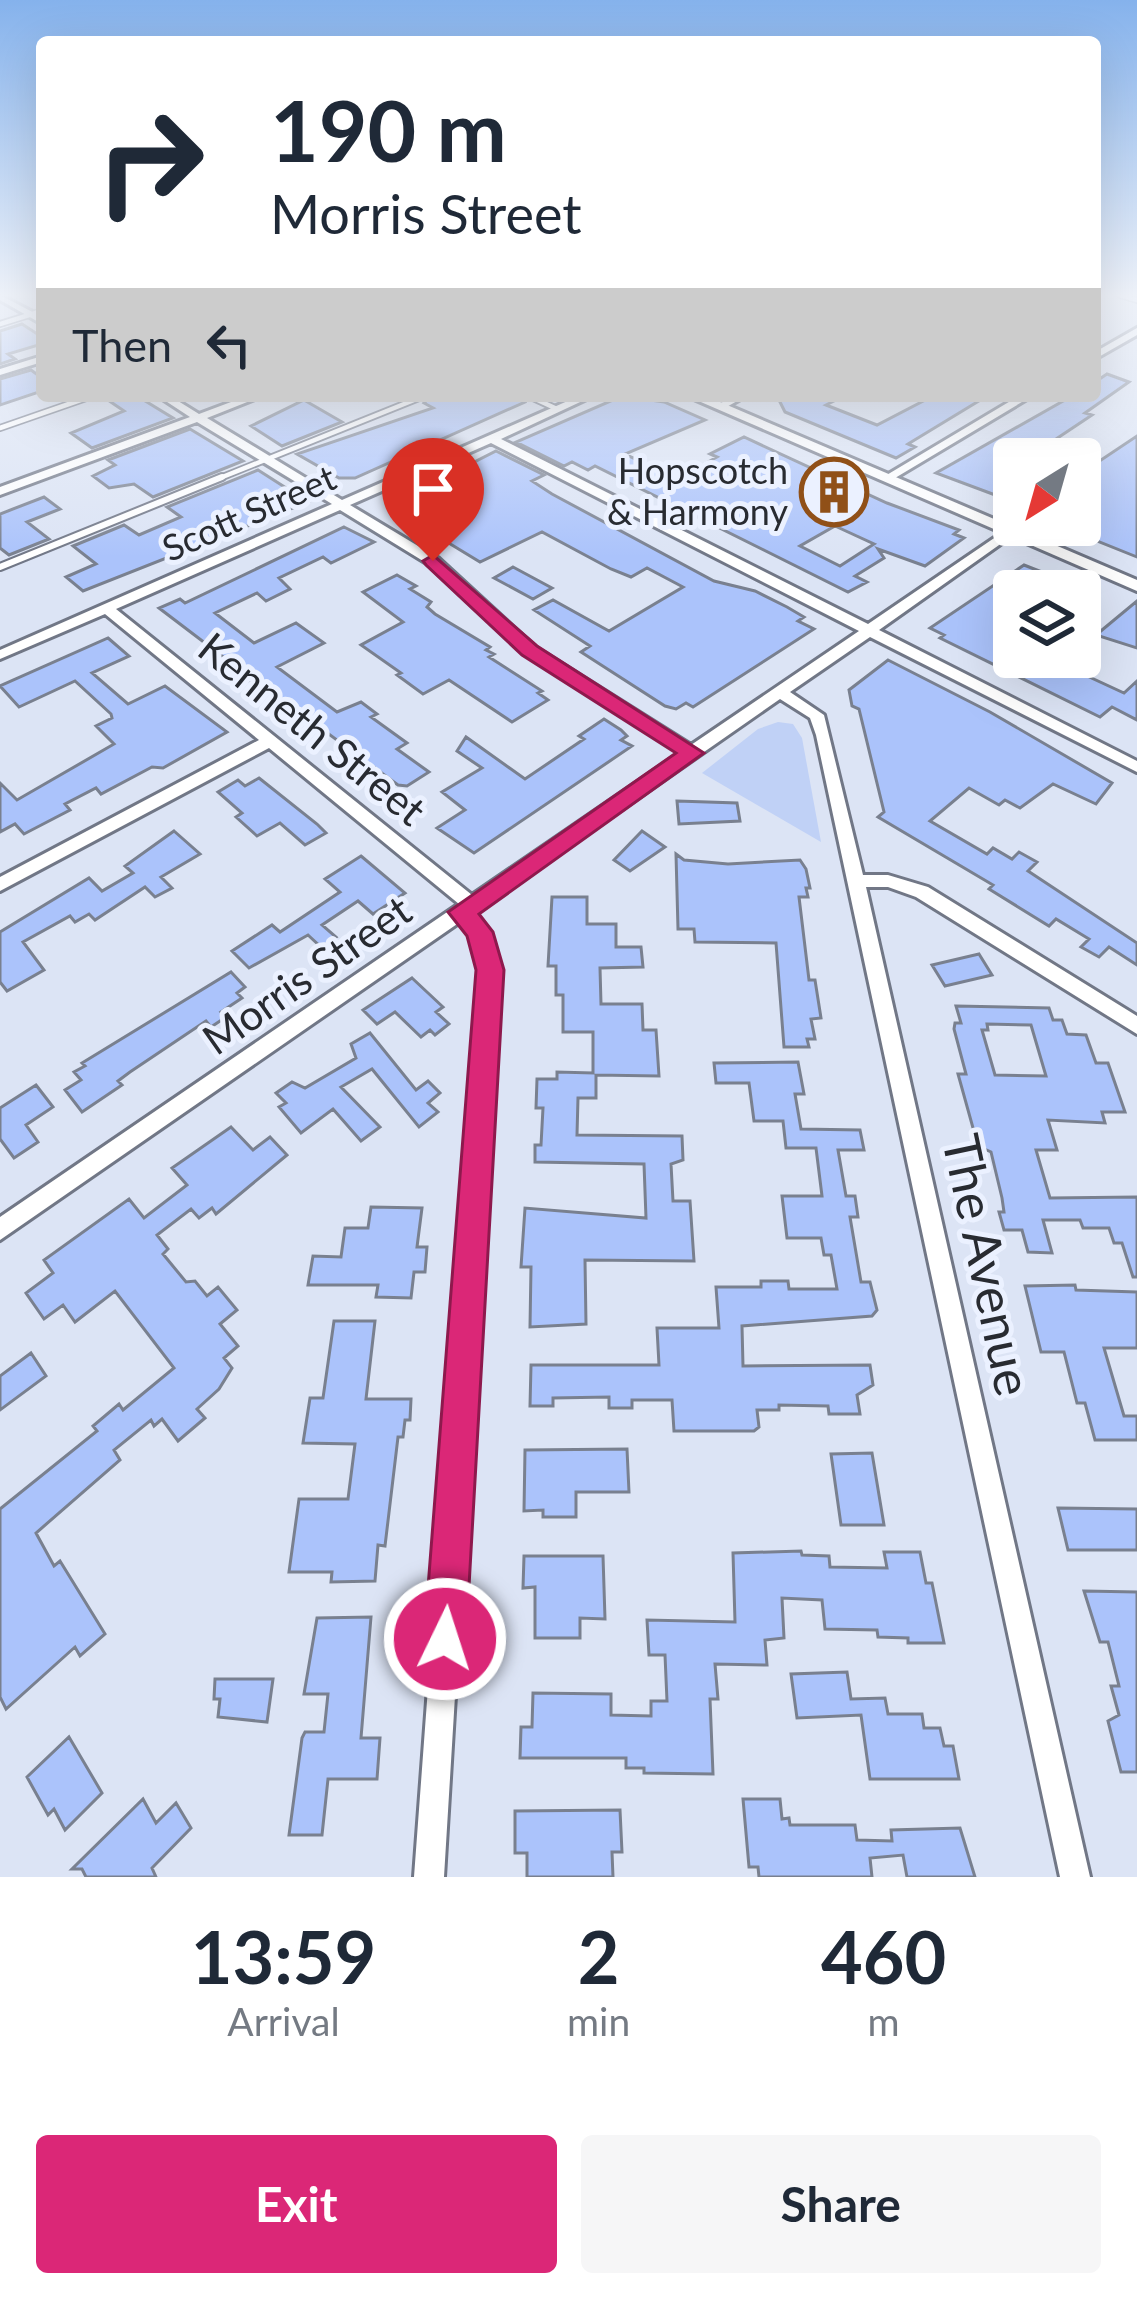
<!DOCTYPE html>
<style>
:root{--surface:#fff;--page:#f6f6f7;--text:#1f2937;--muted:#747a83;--accent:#db2777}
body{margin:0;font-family:Lato,sans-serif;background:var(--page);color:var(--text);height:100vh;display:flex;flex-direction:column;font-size:45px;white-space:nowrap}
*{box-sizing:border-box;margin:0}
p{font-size:39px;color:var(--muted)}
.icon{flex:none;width:66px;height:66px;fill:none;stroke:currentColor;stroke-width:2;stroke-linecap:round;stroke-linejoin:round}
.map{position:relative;height:1877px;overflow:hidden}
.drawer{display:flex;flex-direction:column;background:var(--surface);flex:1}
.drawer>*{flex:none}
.hud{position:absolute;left:36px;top:36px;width:1065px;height:366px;border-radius:12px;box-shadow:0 12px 48px #0002;background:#fff;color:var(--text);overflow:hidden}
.needle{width:78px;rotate:217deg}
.controls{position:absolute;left:993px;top:438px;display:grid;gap:24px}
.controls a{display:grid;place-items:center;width:108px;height:108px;border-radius:12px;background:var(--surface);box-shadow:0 12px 48px #0002;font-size:60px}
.pin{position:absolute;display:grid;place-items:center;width:102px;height:102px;color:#fff;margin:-123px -51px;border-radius:50% 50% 50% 0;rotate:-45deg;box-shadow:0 0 12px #0007}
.pin .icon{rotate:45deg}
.me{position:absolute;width:132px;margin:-66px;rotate:4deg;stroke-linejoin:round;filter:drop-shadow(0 0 9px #0008)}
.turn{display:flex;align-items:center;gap:42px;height:252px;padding:0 36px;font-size:54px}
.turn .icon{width:156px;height:156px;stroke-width:2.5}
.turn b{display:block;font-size:84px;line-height:102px}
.then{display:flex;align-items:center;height:114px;padding:0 36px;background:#0003;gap:24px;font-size:45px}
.eta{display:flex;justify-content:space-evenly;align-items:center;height:204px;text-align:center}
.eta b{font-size:72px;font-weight:700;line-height:84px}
.action{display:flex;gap:24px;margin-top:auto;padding:24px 36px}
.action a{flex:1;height:138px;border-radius:12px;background:var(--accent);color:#fff;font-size:48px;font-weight:700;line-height:138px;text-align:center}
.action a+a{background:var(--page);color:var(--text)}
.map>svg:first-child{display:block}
.green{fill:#c0d1f6}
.building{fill:#abc3fb;stroke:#79808f;stroke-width:3;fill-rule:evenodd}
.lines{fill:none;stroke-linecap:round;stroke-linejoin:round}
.service-far1-casing{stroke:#717786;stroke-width:8}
.service-casing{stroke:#717786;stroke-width:10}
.minor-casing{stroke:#717786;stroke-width:6}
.tertiary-casing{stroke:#717786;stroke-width:6}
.service-far1{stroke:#fff;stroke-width:4.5}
.service{stroke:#fff;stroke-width:6}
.minor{fill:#fff;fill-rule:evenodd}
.tertiary{fill:#fff;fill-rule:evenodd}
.route{fill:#db2777;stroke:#8e194d;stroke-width:3}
.labels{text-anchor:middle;stroke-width:10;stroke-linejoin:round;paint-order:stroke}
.far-poi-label{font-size:36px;fill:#282b31;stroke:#ebf1ff;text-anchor:end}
.far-street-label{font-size:36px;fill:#282b31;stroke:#ebf1ff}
.street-label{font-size:42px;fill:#282b31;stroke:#ebf1ff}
.near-street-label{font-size:51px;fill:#282b31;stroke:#ebf1ff}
</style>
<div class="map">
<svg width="1137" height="1877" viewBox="0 0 1137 1877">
<rect width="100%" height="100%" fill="#dce4f5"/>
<!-- green -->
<path class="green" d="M 778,722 L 793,724 L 802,738 L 821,842 L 702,773 L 758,729 Z"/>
<!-- building -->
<path class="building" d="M 22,324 L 42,337 L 42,344 L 8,354 L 15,359 L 0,364 L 0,331 Z
M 31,370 L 42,378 L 42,391 L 0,405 L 0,379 Z
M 1107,374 L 1129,382 L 1085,413 L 1092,415 L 1026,459 L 1014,459 L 1014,502 L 936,473 L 1072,396 L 1095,396 L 1095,382 Z
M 102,396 L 137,396 L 173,418 L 92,448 L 71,433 L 124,411 Z
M 431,396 L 522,396 L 525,402 L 355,478 L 339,478 L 297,454 L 433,408 L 424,403 Z
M 622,396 L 664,402 L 705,420 L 625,454 L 669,475 L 679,478 L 717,457 L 710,454 L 744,437 L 887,503 L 959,530 L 954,534 L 964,538 L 925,566 L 878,549 L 884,558 L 855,576 L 867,582 L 848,592 L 595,466 L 588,470 L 572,462 L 564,466 L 516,442 ZM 835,526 L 874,544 L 840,566 L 800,546 Z
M 777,396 L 844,396 L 826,405 L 877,425 L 933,396 L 987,396 L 908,444 L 915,447 L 896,458 L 785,412 Z
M 304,400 L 342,422 L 282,446 L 251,426 Z
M 190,429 L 243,461 L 153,497 L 134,484 L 109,488 L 93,476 L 115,465 L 108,460 Z
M 1137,436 L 1137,557 L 1067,529 L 1080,525 L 1080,474 Z
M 496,451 L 544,475 L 532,481 L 552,494 L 714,581 L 755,591 L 787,607 L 804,617 L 798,621 L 814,629 L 693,707 L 686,703 L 676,709 L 665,706 L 581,652 L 590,646 L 534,610 L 553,600 L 609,631 L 683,587 L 647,568 L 631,577 L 611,569 L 542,532 L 480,562 L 396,511 L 402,508 L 398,501 Z
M 258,470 L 308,502 L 83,591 L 66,577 L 96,564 L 73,546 L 124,525 L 139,535 L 181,517 L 167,507 Z
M 44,497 L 60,509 L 27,522 L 49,539 L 9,555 L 0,548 L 0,514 Z
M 344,527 L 374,542 L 331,563 L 323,557 L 279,578 L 290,589 L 266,601 L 257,593 L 215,613 L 254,643 L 296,623 L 324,643 L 277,667 L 337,712 L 361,702 L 377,714 L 371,717 L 407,743 L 397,749 L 429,772 L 407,786 L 398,785 L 254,679 L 249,681 L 227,663 L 230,662 L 159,608 L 180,599 L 185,603 Z
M 1024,565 L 1090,591 L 1014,591 L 1014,657 L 1046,657 L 1124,693 L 1137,681 L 1137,720 L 1112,707 L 1100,717 L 940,638 L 944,635 L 930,628 Z
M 513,567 L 552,588 L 533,599 L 494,578 Z
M 397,575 L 416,586 L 410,589 L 431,602 L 427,607 L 435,614 L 490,647 L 486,650 L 494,654 L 489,657 L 542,691 L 538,693 L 548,700 L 512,722 L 449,680 L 423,694 L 397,675 L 401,673 L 361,645 L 403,622 L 363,592 Z
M 1137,601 L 1137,648 L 1096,635 Z
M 108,638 L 129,656 L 92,673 L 128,704 L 165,686 L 227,732 L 163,768 L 152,767 L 101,794 L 96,788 L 65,804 L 70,810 L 24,834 L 15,824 L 0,832 L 0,783 L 17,800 L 114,744 L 96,726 L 112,718 L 111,714 L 75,681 L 19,707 L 0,686 Z
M 888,660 L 990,712 L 1112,783 L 1096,804 L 1053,784 L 1020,808 L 1005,800 L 999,805 L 969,788 L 930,821 L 987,854 L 993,848 L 1012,859 L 1019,852 L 1037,862 L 1028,871 L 1137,943 L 1137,965 L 1109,947 L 1099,957 L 1081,947 L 1089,939 L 1056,919 L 1049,926 L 989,889 L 993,885 L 878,817 L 884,812 L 859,709 L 852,706 L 849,690 Z
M 604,719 L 621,730 L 627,736 L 621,740 L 632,746 L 474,853 L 437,828 L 465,810 L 442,792 L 482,768 L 457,751 L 466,737 L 525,779 L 584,739 L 579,736 Z
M 259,778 L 317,824 L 326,833 L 305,845 L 280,823 L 257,836 L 236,817 L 242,813 L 218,792 L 238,780 L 245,786 Z
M 677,801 L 737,803 L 740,821 L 679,824 Z
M 174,831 L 200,854 L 161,877 L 172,888 L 155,897 L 145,887 L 95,920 L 89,914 L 75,922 L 70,916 L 23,942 L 44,970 L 7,991 L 0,982 L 0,932 L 89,878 L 102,891 L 133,873 L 125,866 Z
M 642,831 L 665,847 L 630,871 L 614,860 Z
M 676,854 L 684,860 L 728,864 L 800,860 L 806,869 L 810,888 L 806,888 L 808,897 L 799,897 L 809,980 L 815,980 L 821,1018 L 811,1019 L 815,1039 L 807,1039 L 809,1047 L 784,1047 L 776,943 L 695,942 L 694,929 L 678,929 Z
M 361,856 L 405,893 L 373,914 L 358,901 L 322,925 L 336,937 L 321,947 L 308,935 L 249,968 L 232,951 L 272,925 L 280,932 L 340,892 L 325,879 Z
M 552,897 L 587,897 L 587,924 L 616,924 L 616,947 L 641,947 L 643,967 L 600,968 L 601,1004 L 642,1004 L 643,1030 L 656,1030 L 659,1076 L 596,1075 L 596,1098 L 578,1098 L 577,1135 L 682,1136 L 683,1160 L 671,1164 L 673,1201 L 690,1201 L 694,1261 L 585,1260 L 586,1324 L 530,1327 L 531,1267 L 521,1267 L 525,1208 L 646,1218 L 644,1164 L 535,1162 L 535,1145 L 541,1145 L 543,1108 L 536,1108 L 537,1079 L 557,1079 L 557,1072 L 593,1073 L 593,1032 L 563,1032 L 563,995 L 556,995 L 556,966 L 548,966 Z
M 979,954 L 992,975 L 945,986 L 932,965 Z
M 231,972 L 245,987 L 237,993 L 242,998 L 221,1012 L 226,1017 L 211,1027 L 206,1021 L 130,1072 L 118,1081 L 122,1085 L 82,1112 L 65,1090 L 81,1080 L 74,1072 L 85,1066 L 82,1063 Z
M 412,978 L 443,1007 L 436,1012 L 449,1024 L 435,1035 L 430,1030 L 421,1037 L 395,1012 L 377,1024 L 363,1010 Z
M 956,1006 L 1049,1008 L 1053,1020 L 1062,1020 L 1067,1034 L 1086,1035 L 1096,1063 L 1108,1063 L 1125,1112 L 1102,1112 L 1105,1123 L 1048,1120 L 1057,1150 L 1036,1150 L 1050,1198 L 1137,1197 L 1137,1277 L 1133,1277 L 1122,1243 L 1114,1243 L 1109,1228 L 1083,1228 L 1080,1220 L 1043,1220 L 1052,1253 L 1028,1252 L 1022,1230 L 1004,1230 L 999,1212 L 1004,1212 L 1002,1198 L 991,1152 L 978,1146 L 958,1074 L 966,1074 L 954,1029 L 955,1023 L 961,1023 ZM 987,1024 L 1031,1025 L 1046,1076 L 995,1075 L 982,1030 L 988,1030 Z
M 370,1033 L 416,1090 L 428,1081 L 440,1093 L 428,1103 L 438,1112 L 419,1127 L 372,1069 L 341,1087 L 380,1127 L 361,1141 L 333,1109 L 301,1133 L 279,1107 L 286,1103 L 276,1093 L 292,1082 L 305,1088 L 356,1058 L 351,1044 Z
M 798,1062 L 804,1094 L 795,1094 L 801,1129 L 860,1130 L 864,1150 L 838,1150 L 846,1196 L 855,1196 L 858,1217 L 850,1217 L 861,1282 L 870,1282 L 877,1310 L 872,1316 L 742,1326 L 743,1366 L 870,1365 L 873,1385 L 857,1395 L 860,1414 L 829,1414 L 828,1406 L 779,1405 L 779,1410 L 757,1410 L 759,1427 L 754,1431 L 674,1431 L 672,1400 L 632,1400 L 632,1408 L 609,1408 L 609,1397 L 553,1398 L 553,1406 L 530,1406 L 531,1365 L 659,1365 L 657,1328 L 719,1328 L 716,1287 L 761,1287 L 761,1281 L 788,1281 L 789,1289 L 837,1289 L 831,1255 L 824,1255 L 821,1238 L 787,1238 L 782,1196 L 822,1196 L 816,1148 L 786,1148 L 783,1121 L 754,1121 L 749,1083 L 716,1083 L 714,1063 Z
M 36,1085 L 53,1107 L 26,1125 L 38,1142 L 14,1158 L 0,1139 L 0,1108 Z
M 231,1127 L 253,1150 L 270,1137 L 287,1155 L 216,1214 L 212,1208 L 199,1218 L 191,1209 L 157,1235 L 168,1249 L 163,1254 L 186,1282 L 195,1281 L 207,1296 L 218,1287 L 237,1310 L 220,1324 L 238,1346 L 224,1358 L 232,1368 L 219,1389 L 197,1409 L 205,1418 L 178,1441 L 162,1419 L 154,1426 L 151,1420 L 114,1450 L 120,1460 L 36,1533 L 54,1566 L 60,1561 L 105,1634 L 80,1656 L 75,1647 L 6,1709 L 0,1697 L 0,1509 L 97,1431 L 93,1426 L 119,1404 L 123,1410 L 174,1368 L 115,1291 L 75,1322 L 63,1305 L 44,1319 L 26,1293 L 53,1273 L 44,1260 L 129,1199 L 144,1218 L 187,1185 L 172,1168 Z
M 371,1207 L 422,1208 L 417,1247 L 427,1247 L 425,1272 L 414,1272 L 411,1298 L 376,1297 L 378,1285 L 308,1285 L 313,1256 L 341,1257 L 345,1228 L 368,1228 Z
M 1075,1285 L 1076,1290 L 1137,1292 L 1137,1348 L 1104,1348 L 1124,1416 L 1137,1416 L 1137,1440 L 1095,1440 L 1085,1403 L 1077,1403 L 1064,1352 L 1041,1352 L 1025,1286 Z
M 334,1321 L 375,1321 L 366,1399 L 411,1399 L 410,1420 L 405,1420 L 403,1437 L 398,1437 L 385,1546 L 378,1545 L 375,1581 L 331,1582 L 332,1572 L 289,1572 L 299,1499 L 348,1499 L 355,1444 L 303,1443 L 310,1398 L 323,1398 Z
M 31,1353 L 46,1376 L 0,1410 L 0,1376 Z
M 627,1449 L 629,1492 L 576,1492 L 576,1517 L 543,1517 L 543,1510 L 524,1511 L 525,1450 Z
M 872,1453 L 884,1525 L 841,1525 L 831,1454 Z
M 1058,1508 L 1137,1509 L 1137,1550 L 1068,1550 Z
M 801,1551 L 802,1555 L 829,1556 L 830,1567 L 887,1568 L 884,1552 L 920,1552 L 926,1583 L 932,1583 L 944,1643 L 908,1643 L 908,1638 L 878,1637 L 877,1630 L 825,1629 L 822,1600 L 782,1598 L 784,1638 L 765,1640 L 767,1665 L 715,1664 L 718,1699 L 710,1699 L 713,1774 L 644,1773 L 644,1768 L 626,1768 L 626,1758 L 520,1758 L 521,1727 L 532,1727 L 533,1693 L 611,1694 L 611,1715 L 651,1716 L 651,1701 L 667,1701 L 665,1655 L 649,1655 L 647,1620 L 735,1622 L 733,1553 Z
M 524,1556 L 603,1556 L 605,1619 L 580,1618 L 580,1638 L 535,1638 L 535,1587 L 523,1588 Z
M 1084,1591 L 1137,1592 L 1137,1772 L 1121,1772 L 1108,1721 L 1119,1715 L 1111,1686 L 1119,1686 L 1108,1642 L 1100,1642 Z
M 371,1617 L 361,1738 L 380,1738 L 377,1779 L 328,1779 L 322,1835 L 289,1835 L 302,1738 L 305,1732 L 324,1732 L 328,1694 L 304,1694 L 317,1618 Z
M 847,1672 L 851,1699 L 885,1698 L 888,1714 L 922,1714 L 924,1728 L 940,1728 L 944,1746 L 953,1746 L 959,1779 L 870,1779 L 861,1715 L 797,1718 L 791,1674 Z
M 215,1679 L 273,1679 L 267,1722 L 218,1717 L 220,1699 L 214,1699 Z
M 69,1737 L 102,1793 L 65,1830 L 54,1809 L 48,1815 L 27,1777 Z
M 143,1799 L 156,1823 L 176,1803 L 191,1828 L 152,1868 L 156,1877 L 86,1877 L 82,1869 L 72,1869 Z
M 743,1799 L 780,1799 L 782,1819 L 789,1818 L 790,1825 L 855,1825 L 857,1840 L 892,1841 L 891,1830 L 960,1828 L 975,1877 L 907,1877 L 903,1855 L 870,1858 L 872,1877 L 759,1877 L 758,1867 L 749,1867 Z
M 620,1810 L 622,1852 L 612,1852 L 613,1877 L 527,1877 L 527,1853 L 515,1853 L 515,1811 Z"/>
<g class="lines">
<defs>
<path id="service-far1" d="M 1120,295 L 1137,300
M 0,324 L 42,311
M 529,396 L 557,409
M 0,428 L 92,396
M 215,480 L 424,396"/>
<path id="service" d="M 0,567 L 222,477"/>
<path id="minor" d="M 0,295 L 42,317 L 42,324 L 0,300 Z
M 1137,328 L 1137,335 L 1095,359 L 1095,352 Z
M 42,356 L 42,362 L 0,375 L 0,369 Z
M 158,396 L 170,396 L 199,414 L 247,396 L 262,396 L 207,418 L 342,500 L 579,396 L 593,396 L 501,439 L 868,624 L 1006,530 L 1016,533 L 879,630 L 1137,761 L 1137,772 L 870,637 L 790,692 L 824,715 L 863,875 L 888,875 L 928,887 L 1137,1016 L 1137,1034 L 916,897 L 888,887 L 866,887 L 1090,1877 L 1060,1877 L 816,735 L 810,718 L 780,699 L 473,913 L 488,932 L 499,971 L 444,1877 L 414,1877 L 481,971 L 471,935 L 460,922 L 0,1240 L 0,1217 L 459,904 L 269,748 L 0,891 L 0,877 L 259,740 L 105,614 L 0,659 L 0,650 L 332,504 L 197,422 L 0,495 L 0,487 L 190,417 ZM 491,443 L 859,631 L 691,745 L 535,647 L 438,558 L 350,505 ZM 340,510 L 428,564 L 525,653 L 681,752 L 472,895 L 116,609 Z
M 733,396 L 746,396 L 723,409 L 714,407 Z
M 1019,396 L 1032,396 L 890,481 L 880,479 Z"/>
<path id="tertiary" d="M 687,396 L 706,396 L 1137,580 L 1137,591 Z"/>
</defs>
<!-- service-far1 casing -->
<use href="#service-far1" class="service-far1-casing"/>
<!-- service casing -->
<use href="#service" class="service-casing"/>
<!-- minor casing -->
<use href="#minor" class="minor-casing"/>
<!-- tertiary casing -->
<use href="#tertiary" class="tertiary-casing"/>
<!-- service-far1 -->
<use href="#service-far1" class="service-far1"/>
<!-- service -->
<use href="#service" class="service"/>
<!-- minor -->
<use href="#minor" class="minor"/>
<!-- tertiary -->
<use href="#tertiary" class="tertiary"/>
</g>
<!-- sky -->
<linearGradient id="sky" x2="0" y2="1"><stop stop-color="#85b2ec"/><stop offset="0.53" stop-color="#eff3fa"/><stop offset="1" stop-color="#eff3fa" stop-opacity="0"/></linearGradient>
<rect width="1137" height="557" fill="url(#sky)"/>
<!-- route -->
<path class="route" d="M 433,555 L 537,646 L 704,753 L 479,914 L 493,932 L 504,970 L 466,1639 L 459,1653 L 445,1660 L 430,1653 L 424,1639 L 476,970 L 467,936 L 448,912 L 676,753 L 522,655 L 426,565 L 423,561 Z"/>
<!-- icons -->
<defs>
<symbol id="building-ring" viewBox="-11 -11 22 22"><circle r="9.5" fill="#ebf1ff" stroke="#905018" stroke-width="1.5"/><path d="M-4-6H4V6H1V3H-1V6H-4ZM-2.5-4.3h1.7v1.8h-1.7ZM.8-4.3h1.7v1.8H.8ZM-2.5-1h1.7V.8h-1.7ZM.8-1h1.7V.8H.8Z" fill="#905018"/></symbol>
</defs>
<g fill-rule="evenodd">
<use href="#building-ring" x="796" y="454" width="76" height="76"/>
</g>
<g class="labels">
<!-- far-poi labels -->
<g class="far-poi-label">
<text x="788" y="484">Hopscotch<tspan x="788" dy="41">&amp; Harmony</tspan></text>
</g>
<!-- far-street labels -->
<g class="far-street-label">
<text transform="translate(249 513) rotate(-24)" y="13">Scott Street</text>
</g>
<!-- street labels -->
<g class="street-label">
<text transform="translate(312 729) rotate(39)" y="15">Kenneth Street</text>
<text transform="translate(307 975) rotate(-35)" y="15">Morris Street</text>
</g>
<!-- near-street labels -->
<g class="near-street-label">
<text transform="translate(987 1265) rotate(78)" y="18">The Avenue</text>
</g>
</g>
</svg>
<div class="controls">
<a><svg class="needle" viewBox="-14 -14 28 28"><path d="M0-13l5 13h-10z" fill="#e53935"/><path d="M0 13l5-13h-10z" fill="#747a83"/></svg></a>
<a><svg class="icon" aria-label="layers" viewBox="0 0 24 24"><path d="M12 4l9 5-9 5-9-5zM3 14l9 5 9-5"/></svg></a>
</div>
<div class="pin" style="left:433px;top:561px;background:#d93025"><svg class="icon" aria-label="arrive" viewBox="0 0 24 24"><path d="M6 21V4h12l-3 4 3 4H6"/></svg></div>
<svg class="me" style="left:445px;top:1639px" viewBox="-20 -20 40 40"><circle r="17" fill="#db2777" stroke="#fff" stroke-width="3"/><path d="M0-11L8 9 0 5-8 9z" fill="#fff"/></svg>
<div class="hud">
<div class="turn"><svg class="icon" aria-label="right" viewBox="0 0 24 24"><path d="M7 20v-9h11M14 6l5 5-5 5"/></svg><div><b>190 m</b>Morris Street</div></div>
<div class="then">Then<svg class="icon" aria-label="left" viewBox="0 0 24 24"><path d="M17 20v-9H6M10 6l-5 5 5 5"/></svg></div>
</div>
</div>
<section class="drawer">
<div class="eta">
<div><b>13:59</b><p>Arrival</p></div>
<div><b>2</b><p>min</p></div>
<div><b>460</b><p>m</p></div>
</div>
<div class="action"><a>Exit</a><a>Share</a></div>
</section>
